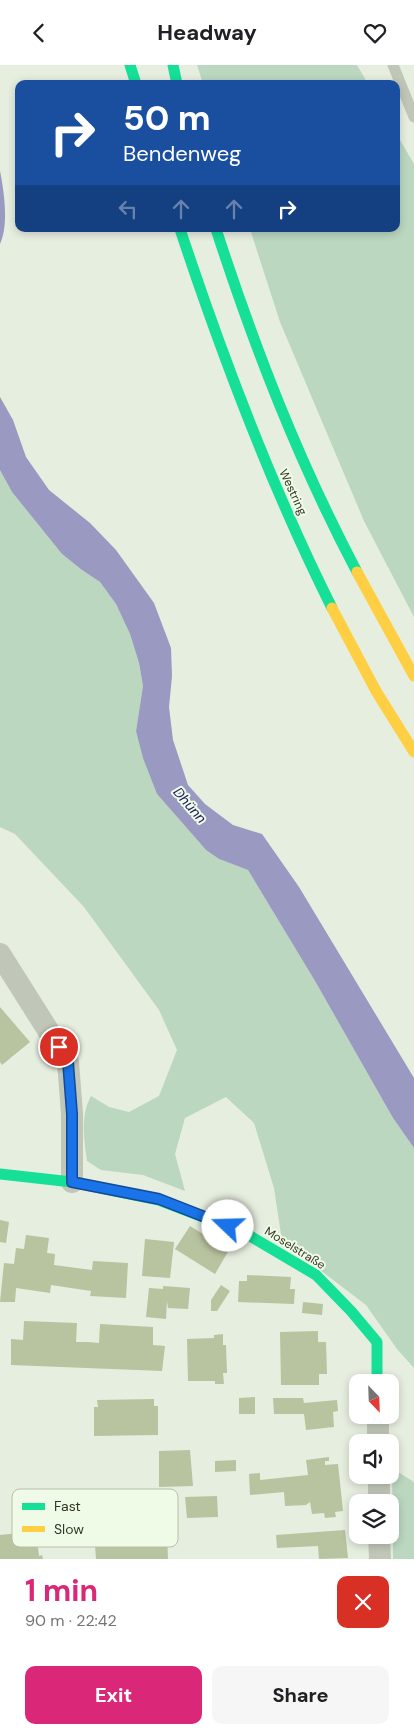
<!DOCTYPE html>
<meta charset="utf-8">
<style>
:root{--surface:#fff;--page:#f6f6f6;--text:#202124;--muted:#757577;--accent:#db2777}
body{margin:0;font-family:"DM Sans",sans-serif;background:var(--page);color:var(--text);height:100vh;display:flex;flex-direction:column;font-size:19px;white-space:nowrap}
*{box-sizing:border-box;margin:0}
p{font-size:16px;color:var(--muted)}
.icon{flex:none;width:28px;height:28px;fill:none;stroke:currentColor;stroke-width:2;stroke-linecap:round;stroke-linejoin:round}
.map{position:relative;height:1494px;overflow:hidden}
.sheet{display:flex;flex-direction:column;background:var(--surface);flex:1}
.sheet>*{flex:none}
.guide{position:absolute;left:15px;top:15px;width:385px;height:152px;border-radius:10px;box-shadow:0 2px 8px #0003;background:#1a4fa0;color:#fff;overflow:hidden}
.needle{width:32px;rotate:157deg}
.tools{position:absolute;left:349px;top:1309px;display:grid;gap:10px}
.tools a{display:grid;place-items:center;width:50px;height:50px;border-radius:10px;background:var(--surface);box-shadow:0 2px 8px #0003;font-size:25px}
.pin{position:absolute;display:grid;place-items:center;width:42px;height:42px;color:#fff;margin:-21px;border:2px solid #fff;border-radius:50%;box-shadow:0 1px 5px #0007}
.me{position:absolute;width:55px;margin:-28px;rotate:291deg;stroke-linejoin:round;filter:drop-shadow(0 0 4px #0008)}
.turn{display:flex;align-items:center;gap:18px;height:105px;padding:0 25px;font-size:22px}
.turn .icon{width:65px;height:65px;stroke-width:2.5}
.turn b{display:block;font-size:35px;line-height:42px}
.lanes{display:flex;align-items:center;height:48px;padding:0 25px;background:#0003;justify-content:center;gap:25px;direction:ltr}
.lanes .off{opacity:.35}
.round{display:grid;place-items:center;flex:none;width:52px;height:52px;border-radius:10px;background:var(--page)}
.overview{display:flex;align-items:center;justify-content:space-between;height:85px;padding:0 25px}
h1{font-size:30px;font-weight:700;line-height:38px;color:var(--accent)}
.action{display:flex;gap:10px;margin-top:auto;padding:10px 25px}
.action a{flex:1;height:58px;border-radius:10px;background:var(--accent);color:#fff;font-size:20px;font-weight:700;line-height:58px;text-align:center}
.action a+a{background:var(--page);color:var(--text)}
header{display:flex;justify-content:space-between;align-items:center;height:65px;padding:0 25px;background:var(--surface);font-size:22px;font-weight:700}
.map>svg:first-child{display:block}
.green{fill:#bbd7c0}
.water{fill:#9999c1}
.building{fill:#b8c39f}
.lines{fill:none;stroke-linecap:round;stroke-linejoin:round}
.lane{stroke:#c0c7b8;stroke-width:11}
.street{stroke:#c0c7b8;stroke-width:22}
.fast{stroke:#16e098;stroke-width:11}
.slow{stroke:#ffcf43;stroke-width:11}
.route-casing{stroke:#114b97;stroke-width:12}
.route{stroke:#1a73e8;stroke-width:9}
.labels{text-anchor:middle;stroke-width:4;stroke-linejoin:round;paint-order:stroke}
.street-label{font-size:12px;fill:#323726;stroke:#effbe6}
.water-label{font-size:14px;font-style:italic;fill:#1d185d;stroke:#effbe6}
.key{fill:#effbe6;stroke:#b6c0ac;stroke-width:1}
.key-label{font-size:14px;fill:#323726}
</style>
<header><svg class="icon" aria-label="back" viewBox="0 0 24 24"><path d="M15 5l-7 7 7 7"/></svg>Headway<svg class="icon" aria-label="heart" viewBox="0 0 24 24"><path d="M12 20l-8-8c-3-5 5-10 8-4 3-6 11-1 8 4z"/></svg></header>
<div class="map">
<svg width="414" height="1494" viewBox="0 0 414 1494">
<rect width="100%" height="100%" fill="#e6eedf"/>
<!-- green -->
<path class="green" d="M 197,0 L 357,0 L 368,19 L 203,19 Z
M 396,68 L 414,99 L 414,552 L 364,456 L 280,257 L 250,164 L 396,164 Z
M 0,405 L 12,427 L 62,489 L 82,505 L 100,517 L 116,539 L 130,569 L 139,598 L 143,621 L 136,666 L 157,729 L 206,785 L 219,794 L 248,805 L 315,916 L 393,1053 L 414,1083 L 414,1303 L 397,1284 L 366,1240 L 282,1176 L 274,1123 L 254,1058 L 226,1032 L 185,1053 L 175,1089 L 185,1126 L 143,1110 L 101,1105 L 87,1096 C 84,1075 80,1050 91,1031 L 109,1042 L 129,1047 L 159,1031 L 177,985 L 159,945 L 84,842 L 15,769 L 0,762 Z
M 392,1403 L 414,1417 L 414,1494 L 393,1494 Z"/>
<!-- water -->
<path class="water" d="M 0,106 C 4,126 9,160 0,179 Z
M 0,332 L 13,355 L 26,392 L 49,425 L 90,458 L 116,485 L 154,538 L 171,583 L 172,611 L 169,642 L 173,675 L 188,720 L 205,739 L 233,760 L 262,769 L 299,822 L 414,1013 L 414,1083 L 393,1053 L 315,916 L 248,805 L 219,794 L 206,785 L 157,729 L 143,693 L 136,666 L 143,621 L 139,598 L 130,569 L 116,539 L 100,517 L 82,505 L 62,489 L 12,427 L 0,405 Z"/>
<!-- building -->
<path class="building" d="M 0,942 L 30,977 L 2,1000 L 0,997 Z
M 0,1155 L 9,1157 L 6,1178 L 0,1177 Z
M 190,1161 L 229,1185 L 215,1209 L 175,1184 Z
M 26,1170 L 49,1173 L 47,1188 L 55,1189 L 54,1200 L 92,1205 L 93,1196 L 128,1198 L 126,1233 L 90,1231 L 91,1226 L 51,1220 L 50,1228 L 16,1223 L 15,1237 L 0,1237 L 4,1198 L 14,1199 L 16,1183 L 24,1184 Z
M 145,1174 L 174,1177 L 170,1213 L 142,1211 Z
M 247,1210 L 291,1212 L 290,1224 L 295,1224 L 294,1239 L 238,1237 L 239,1216 L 247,1216 Z
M 221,1220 L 230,1226 L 217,1246 L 211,1246 L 211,1235 Z
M 163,1221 L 190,1223 L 188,1244 L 168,1243 L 167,1236 L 166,1254 L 146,1252 L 149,1223 L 163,1224 Z
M 303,1237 L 323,1239 L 322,1250 L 302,1248 Z
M 24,1256 L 77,1258 L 76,1277 L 88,1277 L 99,1278 L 100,1259 L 153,1262 L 153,1280 L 165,1281 L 162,1306 L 11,1300 L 11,1274 L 23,1275 Z
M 318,1266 L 318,1277 L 326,1277 L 327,1309 L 319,1309 L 319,1320 L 281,1320 L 280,1267 Z
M 223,1269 L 223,1280 L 226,1280 L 227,1308 L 223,1308 L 224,1319 L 215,1319 L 215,1316 L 188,1316 L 187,1274 L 214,1273 L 214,1270 Z
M 255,1332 L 255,1349 L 239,1349 L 239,1333 Z
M 273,1333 L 303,1333 L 304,1338 L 337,1335 L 338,1346 L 333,1347 L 334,1362 L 306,1365 L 304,1349 L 274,1349 Z
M 154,1334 L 154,1341 L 158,1341 L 158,1370 L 94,1371 L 94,1342 L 98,1342 L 97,1335 Z
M 190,1385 L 193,1421 L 159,1422 L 159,1386 Z
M 329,1392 L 329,1396 L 325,1396 L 325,1400 L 338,1399 L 343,1446 L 335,1447 L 336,1452 L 325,1453 L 324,1448 L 312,1449 L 310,1437 L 306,1440 L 285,1441 L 284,1427 L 250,1430 L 249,1409 L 260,1408 L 260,1415 L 308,1410 L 306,1395 Z
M 236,1395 L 236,1406 L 215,1407 L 215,1396 Z
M 217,1431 L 218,1452 L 187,1453 L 185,1432 Z
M 131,1463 L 131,1470 L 167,1467 L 168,1494 L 96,1494 L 94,1466 Z
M 345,1465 L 348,1493 L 319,1494 L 318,1481 L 277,1483 L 276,1470 Z
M 36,1466 L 39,1491 L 42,1490 L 43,1494 L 0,1494 L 0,1470 Z"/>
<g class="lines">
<!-- lane -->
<path class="lane" d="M 393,0 L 414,52"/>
<!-- street -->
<path class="street" d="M 0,889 L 68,997 L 72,1049 L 72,1117
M 378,1350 L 378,1378
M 379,1410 L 379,1438
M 379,1470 L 380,1494"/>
<!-- fast -->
<path class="fast" d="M 130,0 L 136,19
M 173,0 L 177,19
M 180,164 C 223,294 271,421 332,543
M 216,164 C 255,284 298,395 357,507
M 0,1109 L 72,1117 L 159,1135 L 245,1168 L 316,1210 L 351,1246 L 377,1277 L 377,1318"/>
<!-- slow -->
<path class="slow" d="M 357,507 L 414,611
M 332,543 L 376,626 L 414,687"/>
</g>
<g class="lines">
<defs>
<path id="route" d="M 59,982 L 68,997 L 72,1049 L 72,1117 L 159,1134 L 228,1161"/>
</defs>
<!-- route casing -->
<use href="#route" class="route-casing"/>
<!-- route -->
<use href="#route" class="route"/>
</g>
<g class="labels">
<!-- street labels -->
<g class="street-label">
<text transform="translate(293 427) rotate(65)" y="4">Westring</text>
<text transform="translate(295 1183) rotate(32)" y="4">Moselstraße</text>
</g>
<!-- water labels -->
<g class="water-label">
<text transform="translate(190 740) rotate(49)" y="5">Dhünn</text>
</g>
</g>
<!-- legend -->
<rect x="12" y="1424" width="166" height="58" rx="8" class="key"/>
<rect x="22" y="1438" width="23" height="7" fill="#16e098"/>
<rect x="22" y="1461" width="23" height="6" fill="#ffcf43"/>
<g class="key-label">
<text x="54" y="1446">Fast</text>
<text x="54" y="1469">Slow</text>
</g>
</svg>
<div class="tools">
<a><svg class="needle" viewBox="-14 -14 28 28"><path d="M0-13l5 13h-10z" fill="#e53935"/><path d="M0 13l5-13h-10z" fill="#757577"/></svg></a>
<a><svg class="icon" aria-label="sound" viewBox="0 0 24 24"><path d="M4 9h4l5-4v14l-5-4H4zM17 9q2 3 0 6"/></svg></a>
<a><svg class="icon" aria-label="layers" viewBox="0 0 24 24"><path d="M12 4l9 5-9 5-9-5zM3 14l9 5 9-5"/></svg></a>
</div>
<div class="pin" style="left:59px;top:982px;background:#d93025"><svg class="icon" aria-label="arrive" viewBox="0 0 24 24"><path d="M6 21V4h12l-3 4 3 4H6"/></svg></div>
<svg class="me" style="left:228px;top:1161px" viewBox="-20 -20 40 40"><circle r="19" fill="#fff"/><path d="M0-13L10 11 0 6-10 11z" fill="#1a73e8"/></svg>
<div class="guide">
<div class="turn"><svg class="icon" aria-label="right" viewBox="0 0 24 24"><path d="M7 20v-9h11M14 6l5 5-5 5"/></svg><div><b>50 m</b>Bendenweg</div></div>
<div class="lanes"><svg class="icon off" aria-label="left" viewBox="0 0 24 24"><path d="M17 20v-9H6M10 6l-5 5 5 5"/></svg><svg class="icon off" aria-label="ahead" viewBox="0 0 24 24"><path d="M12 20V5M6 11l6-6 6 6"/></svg><svg class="icon off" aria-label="ahead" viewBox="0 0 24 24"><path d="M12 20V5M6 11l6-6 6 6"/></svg><svg class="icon" aria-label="right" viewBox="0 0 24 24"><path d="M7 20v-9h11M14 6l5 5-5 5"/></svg></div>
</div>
</div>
<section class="sheet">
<div class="overview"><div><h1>1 min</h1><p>90 m · 22:42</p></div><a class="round" style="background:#d93025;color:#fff"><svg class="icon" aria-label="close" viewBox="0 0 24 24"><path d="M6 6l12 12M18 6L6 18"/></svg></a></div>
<div class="action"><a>Exit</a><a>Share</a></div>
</section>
